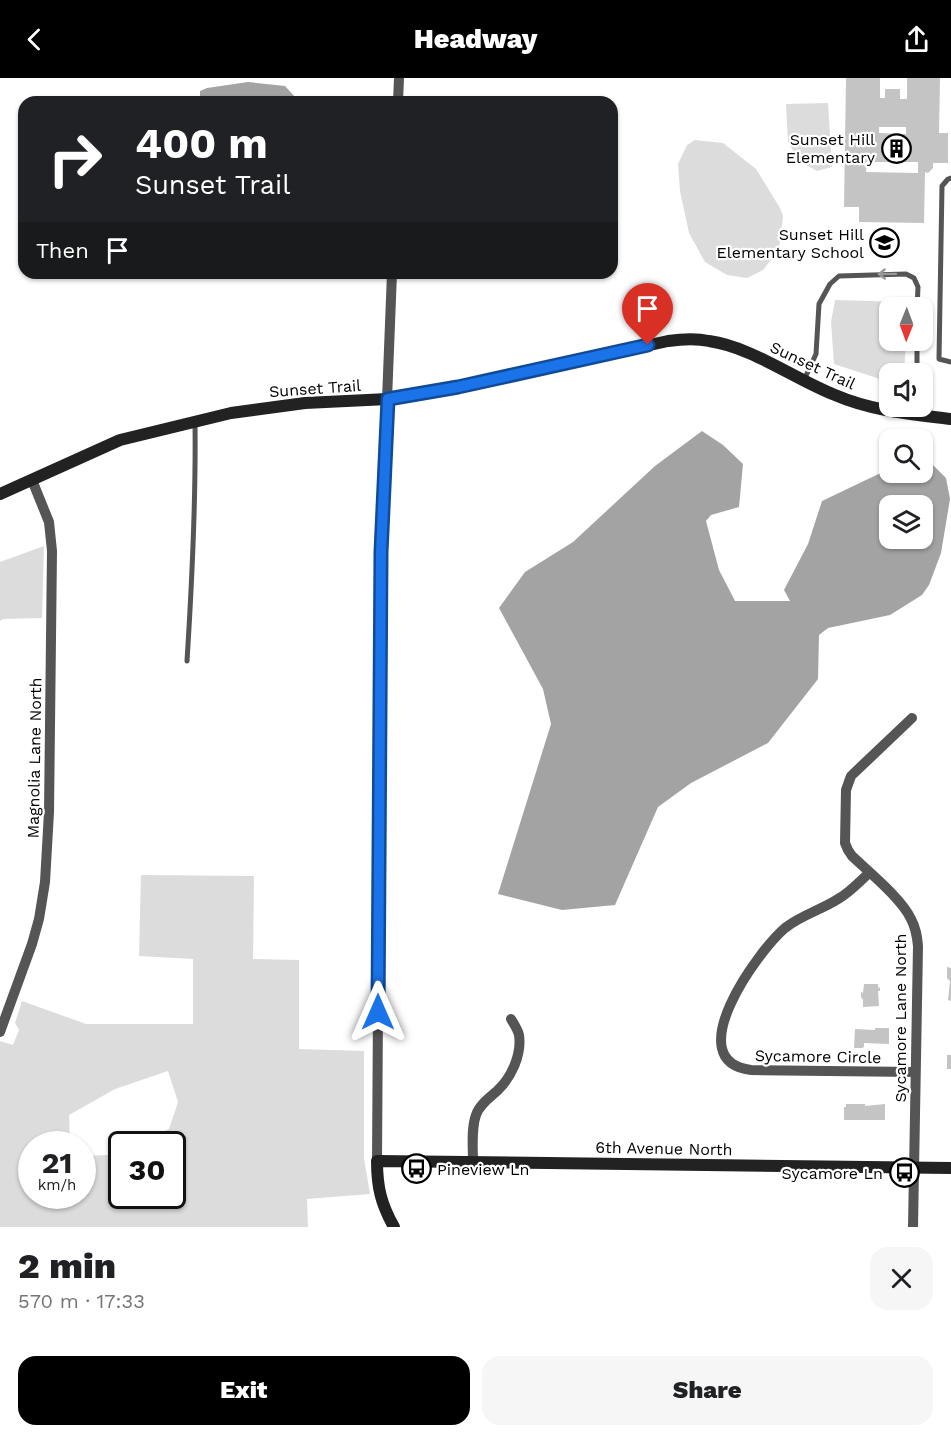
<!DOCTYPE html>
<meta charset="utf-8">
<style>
:root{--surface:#fff;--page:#f6f6f6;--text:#202124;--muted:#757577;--accent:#000}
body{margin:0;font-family:"Work Sans",sans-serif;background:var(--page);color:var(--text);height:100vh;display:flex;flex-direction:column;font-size:22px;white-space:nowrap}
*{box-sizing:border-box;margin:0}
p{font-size:20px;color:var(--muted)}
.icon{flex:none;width:33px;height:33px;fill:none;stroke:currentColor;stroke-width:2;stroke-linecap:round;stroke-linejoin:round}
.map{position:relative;height:1149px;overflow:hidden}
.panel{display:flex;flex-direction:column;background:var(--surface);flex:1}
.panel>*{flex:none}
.top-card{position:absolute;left:18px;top:18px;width:600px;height:183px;border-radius:18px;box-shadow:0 2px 4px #0004;background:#202124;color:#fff;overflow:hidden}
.needle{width:39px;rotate:181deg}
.buttons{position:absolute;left:879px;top:219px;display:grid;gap:12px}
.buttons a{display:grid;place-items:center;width:54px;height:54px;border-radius:12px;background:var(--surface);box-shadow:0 2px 4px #0004;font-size:30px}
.speed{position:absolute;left:18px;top:1053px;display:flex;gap:12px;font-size:30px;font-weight:700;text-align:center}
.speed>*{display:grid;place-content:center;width:78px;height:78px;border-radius:50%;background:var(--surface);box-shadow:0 2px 4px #0004;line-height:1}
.speed small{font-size:15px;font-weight:400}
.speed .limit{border:3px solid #111;border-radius:9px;background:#fff;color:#111}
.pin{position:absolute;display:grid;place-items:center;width:51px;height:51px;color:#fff;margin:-62px -26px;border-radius:50% 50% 50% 0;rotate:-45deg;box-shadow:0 0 6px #0007}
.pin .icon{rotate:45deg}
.me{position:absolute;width:66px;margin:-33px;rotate:0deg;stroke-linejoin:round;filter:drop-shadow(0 0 4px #0008)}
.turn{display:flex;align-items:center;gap:21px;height:126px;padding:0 18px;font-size:27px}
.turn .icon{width:78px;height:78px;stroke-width:2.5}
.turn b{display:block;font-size:42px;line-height:51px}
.then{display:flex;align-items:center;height:57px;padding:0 18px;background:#0003;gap:12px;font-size:22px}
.round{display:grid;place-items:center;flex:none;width:63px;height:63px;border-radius:18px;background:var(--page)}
.head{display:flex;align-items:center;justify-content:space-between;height:102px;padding:0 18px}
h1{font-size:36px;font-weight:800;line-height:45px}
.primary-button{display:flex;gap:12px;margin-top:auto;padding:12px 18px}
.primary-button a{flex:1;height:69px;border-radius:18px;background:var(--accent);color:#fff;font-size:24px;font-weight:800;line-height:69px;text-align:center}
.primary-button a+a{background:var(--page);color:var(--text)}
header{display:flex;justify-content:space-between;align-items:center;height:78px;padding:0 18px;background:var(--accent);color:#fff;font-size:27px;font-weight:800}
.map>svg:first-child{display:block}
.green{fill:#dcdcdc;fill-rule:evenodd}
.water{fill:#a3a3a3;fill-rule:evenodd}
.building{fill:#c4c4c4;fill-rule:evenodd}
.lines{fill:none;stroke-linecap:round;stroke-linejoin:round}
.lane{stroke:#555;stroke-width:5}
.street{stroke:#555;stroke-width:10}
.secondary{stroke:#222;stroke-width:12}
.oneway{stroke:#999}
.route-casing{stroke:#114b97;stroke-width:15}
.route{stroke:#1a73e8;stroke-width:10}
.labels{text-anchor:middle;stroke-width:4.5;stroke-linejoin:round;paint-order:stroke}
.poi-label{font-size:16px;fill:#000;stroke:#fff;text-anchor:end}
.street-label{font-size:16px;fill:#000;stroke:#fff}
</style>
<header><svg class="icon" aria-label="back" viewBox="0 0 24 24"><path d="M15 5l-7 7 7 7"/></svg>Headway<svg class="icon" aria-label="share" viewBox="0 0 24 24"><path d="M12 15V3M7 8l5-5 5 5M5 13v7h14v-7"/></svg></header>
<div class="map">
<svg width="951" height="1149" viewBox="0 0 951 1149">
<rect width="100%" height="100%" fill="#fff"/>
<!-- green -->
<path class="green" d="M 828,25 L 832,89 L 817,93 L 801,84 L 788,65 L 786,26 Z
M 695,62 L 723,65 L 756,91 L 780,130 L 783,138 L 779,172 L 763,192 L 747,200 L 727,197 L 705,184 L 689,155 L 680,113 L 678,86 L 687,67 Z
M 835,222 L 904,224 L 909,229 L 890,230 L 890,262 L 906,263 L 904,295 L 890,296 L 889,304 L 834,286 L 831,244 Z
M 44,468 L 42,540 L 3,541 L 0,543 L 0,484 Z
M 141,797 L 254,798 L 253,881 L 299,882 L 299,971 L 364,973 L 364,1080 L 370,1116 L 307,1121 L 308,1149 L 0,1149 L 0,963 L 13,967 L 19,952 L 15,945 L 22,923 L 86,946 L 193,946 L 193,881 L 139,878 ZM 168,993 L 178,1024 L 169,1051 L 134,1066 L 172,1066 L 172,1118 L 122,1118 L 121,1072 L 109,1077 L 83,1078 L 82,1118 L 32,1118 L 32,1066 L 70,1066 L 69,1037 L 115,1011 Z"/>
<!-- water -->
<path class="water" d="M 248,4 L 285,8 L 295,19 L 295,24 L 200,24 L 200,13 L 207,10 Z
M 702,353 L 723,367 L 743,386 L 739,429 L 711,437 L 706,443 L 719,492 L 735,523 L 790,523 L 784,512 L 808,466 L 822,423 L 889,391 L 890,394 L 922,394 L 923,383 L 925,383 L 934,388 L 946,400 L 950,421 L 941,475 L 929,507 L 922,517 L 890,537 L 828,550 L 819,557 L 818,601 L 768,665 L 691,705 L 658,729 L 615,827 L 562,832 L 498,816 L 551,646 L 543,611 L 499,530 L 525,494 L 573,464 L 655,388 ZM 890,428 L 922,428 L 922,460 L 890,460 Z"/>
<!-- building -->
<path class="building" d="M 846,0 L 880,0 L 880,20 L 885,20 L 885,11 L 900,11 L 900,21 L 907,21 L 907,0 L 940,0 L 939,55 L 948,55 L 948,85 L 933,85 L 933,90 L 928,95 L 925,94 L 924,145 L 859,144 L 859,129 L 844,129 ZM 879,49 L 906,49 L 906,56 L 879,55 ZM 867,84 L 918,84 L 918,95 L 866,94 Z
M 947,889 L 951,890 L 951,923 L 948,922 L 950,903 L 947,900 Z
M 864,906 L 878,906 L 878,909 L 880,910 L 880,913 L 878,913 L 879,928 L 863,929 L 863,922 L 861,919 L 861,914 L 863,915 Z
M 875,950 L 889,950 L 889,966 L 864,965 L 864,969 L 862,970 L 854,970 L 855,951 L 875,952 Z
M 947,977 L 951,977 L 951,991 L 947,991 Z
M 846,1026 L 865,1026 L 865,1028 L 885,1026 L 885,1042 L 844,1042 L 844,1029 L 846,1029 Z"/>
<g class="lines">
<!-- lane -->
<path class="lane" d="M 951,100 L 948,101 L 942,108 L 939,281 L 951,284
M 917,296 L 917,262
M 804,302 L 816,276 L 819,226 L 830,206 L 839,198 L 906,196 L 914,200 L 918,209 L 917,230
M 187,583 C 192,504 196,424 195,345"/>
<!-- street -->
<path class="street" d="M 398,24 L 399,0
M 912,640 L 851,698 L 846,712 L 845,765 L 848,772 L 852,778 C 869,794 902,821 911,841 C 916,850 917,858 918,868 L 913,1149
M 869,795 C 859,804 849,815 838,821 C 821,832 801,837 785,850 C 758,873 678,983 751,992 L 915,994
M 0,954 L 32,866 L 39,841 L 45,804 L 49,734 L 52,473 L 49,444 L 32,402
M 377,1083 L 381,474 L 392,195
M 473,1084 C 473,1069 471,1051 476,1037 C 479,1027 489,1020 497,1013 C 511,1000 522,977 519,957 C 518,952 514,946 511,941"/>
<!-- secondary -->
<path class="secondary" d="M 0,416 L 120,362 L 231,335 L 305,325 L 388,321 L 458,309 L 668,263 C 682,261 695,260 709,263 C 752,269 794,301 835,317 C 872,333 911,336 951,341
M 394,1149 C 381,1126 377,1109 377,1083 L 951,1090"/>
</g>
<!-- one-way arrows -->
<defs><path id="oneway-shaft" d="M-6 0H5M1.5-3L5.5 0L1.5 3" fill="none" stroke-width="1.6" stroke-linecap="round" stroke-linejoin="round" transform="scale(1.5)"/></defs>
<use class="oneway" href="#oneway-shaft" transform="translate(887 196) rotate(179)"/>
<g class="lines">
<defs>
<path id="route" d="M 378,934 L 381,474 L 388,321 L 458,309 L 648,267"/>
</defs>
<!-- route casing -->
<use href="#route" class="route-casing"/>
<!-- route -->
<use href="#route" class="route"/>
</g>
<!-- icons -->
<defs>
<symbol id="building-ring" viewBox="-11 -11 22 22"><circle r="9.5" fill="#fff" stroke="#000" stroke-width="1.5"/><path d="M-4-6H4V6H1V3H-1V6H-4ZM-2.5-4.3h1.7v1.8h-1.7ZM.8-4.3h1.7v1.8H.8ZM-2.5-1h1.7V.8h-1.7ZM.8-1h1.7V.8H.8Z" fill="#000"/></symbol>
<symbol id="school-ring" viewBox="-11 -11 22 22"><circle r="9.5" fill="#fff" stroke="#000" stroke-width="1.5"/><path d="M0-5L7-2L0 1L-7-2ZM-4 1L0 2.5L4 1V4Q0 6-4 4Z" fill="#000"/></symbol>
<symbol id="bus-ring" viewBox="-11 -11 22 22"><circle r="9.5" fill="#fff" stroke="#000" stroke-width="1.5"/><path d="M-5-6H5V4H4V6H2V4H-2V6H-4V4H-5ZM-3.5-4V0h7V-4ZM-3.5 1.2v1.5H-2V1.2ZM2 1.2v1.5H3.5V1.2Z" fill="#000"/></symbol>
</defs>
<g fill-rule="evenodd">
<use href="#building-ring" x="880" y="54" width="33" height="33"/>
<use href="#school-ring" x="868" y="148" width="33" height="33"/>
<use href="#bus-ring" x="400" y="1074" width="33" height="33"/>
<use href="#bus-ring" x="888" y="1078" width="33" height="33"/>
</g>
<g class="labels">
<!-- poi labels -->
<g class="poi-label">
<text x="875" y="67">Sunset Hill<tspan x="875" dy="18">Elementary</tspan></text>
<text x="864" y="162">Sunset Hill<tspan x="864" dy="18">Elementary School</tspan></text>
<text x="437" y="1097" text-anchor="start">Pineview Ln</text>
<text x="883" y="1101">Sycamore Ln</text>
</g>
<!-- street labels -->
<g class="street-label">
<text transform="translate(813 287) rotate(25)" y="6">Sunset Trail</text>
<text transform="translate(315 310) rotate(-4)" y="6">Sunset Trail</text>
<text transform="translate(34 680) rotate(-89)" y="6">Magnolia Lane North</text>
<text transform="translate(900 940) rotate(-90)" y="6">Sycamore Lane North</text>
<text transform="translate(818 978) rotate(1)" y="6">Sycamore Circle</text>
<text transform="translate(664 1070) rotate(1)" y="6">6th Avenue North</text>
</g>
</g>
</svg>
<div class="buttons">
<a><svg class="needle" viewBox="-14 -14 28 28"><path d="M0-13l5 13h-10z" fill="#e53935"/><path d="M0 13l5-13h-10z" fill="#757577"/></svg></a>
<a><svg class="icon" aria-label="sound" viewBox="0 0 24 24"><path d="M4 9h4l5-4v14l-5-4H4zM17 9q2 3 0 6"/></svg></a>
<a><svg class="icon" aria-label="search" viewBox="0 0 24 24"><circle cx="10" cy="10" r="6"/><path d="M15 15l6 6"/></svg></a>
<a><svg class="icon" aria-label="layers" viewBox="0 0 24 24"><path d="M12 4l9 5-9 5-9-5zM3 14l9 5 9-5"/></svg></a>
</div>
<div class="speed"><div>21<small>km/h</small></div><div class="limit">30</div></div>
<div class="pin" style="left:648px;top:267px;background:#d93025"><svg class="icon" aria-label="arrive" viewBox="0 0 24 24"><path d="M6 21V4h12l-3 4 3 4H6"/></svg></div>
<svg class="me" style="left:378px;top:934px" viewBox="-20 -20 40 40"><path d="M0-17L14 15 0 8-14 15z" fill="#1a73e8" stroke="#fff" stroke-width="4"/></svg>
<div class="top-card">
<div class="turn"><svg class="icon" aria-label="right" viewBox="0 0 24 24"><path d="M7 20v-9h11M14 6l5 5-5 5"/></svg><div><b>400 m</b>Sunset Trail</div></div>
<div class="then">Then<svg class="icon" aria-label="arrive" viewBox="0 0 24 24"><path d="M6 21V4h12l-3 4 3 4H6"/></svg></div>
</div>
</div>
<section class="panel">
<div class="head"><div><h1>2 min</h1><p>570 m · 17:33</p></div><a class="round"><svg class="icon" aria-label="close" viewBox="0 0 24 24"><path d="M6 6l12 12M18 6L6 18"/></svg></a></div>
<div class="primary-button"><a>Exit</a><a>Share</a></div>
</section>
